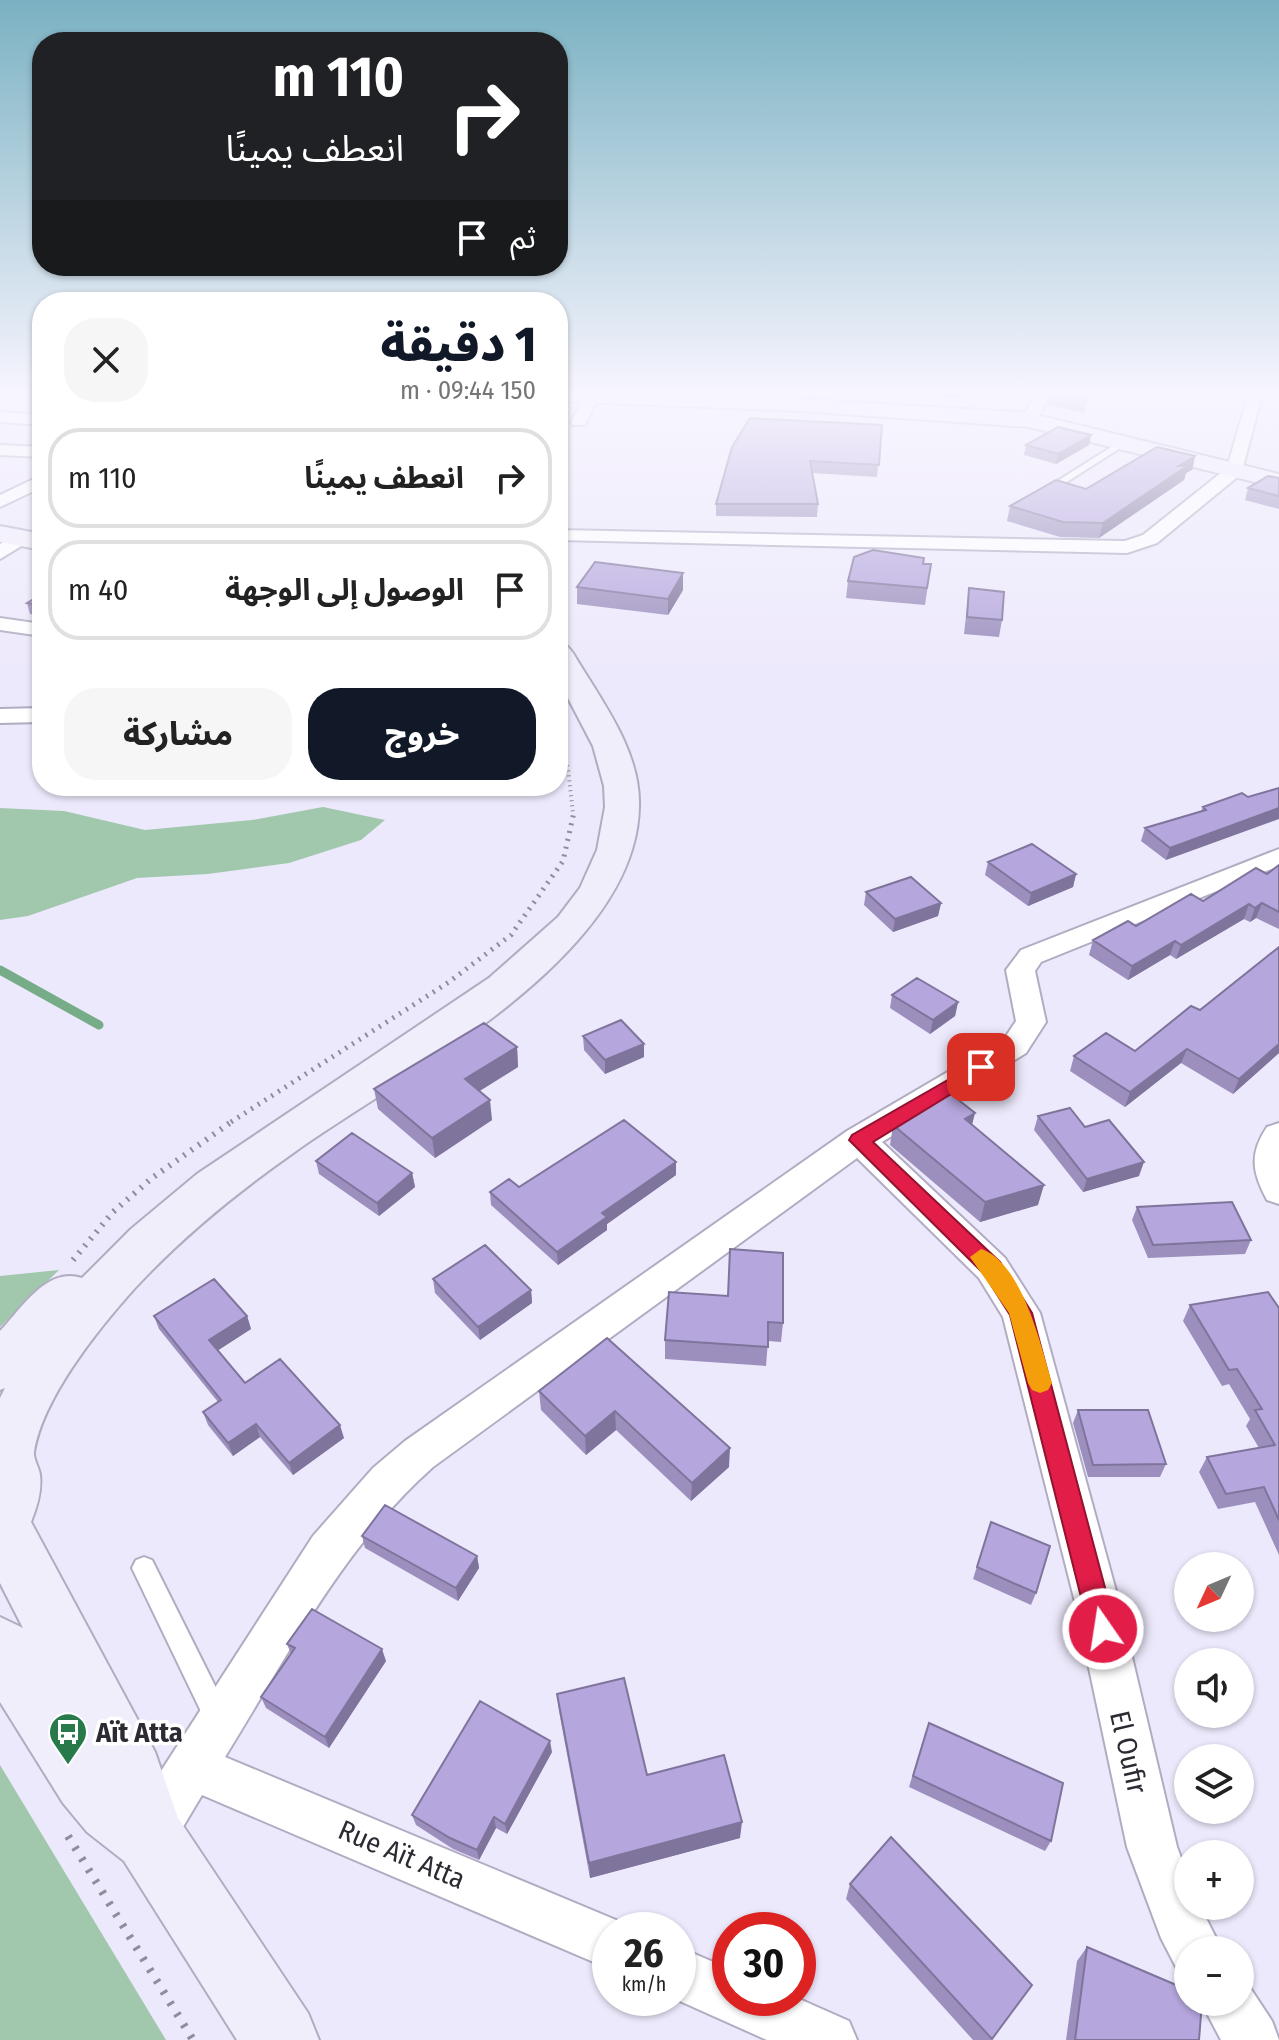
<!DOCTYPE html>
<html lang="ar">
<meta charset="utf-8">
<style>
:root{--surface:#fff;--page:#f6f6f6;--text:#222;--muted:#767676;--line:#e0e0e0;--accent:#111827}
body{margin:0;font-family:"Fira Sans Condensed","Noto Sans Arabic",sans-serif;background:var(--page);color:var(--text);direction:rtl;height:100vh;display:flex;flex-direction:column;font-size:30px;white-space:nowrap}
*{box-sizing:border-box;margin:0}
p{font-size:26px;color:var(--muted)}
.icon{flex:none;width:44px;height:44px;fill:none;stroke:currentColor;stroke-width:2;stroke-linecap:round;stroke-linejoin:round}
.map{position:relative;flex:1;overflow:hidden;direction:ltr}
.side{position:absolute;left:32px;top:292px;width:536px;height:504px;display:flex;flex-direction:column;background:var(--surface);border-radius:32px;box-shadow:0 2px 6px #0004;direction:rtl}
.side>*{flex:none}
.hud{position:absolute;left:32px;top:32px;width:536px;height:244px;border-radius:32px;box-shadow:0 2px 6px #0004;direction:rtl;background:#202124;color:#fff;overflow:hidden}
.needle{width:52px;rotate:226deg}
.fabs{position:absolute;left:1174px;top:1552px;display:grid;gap:16px}
.fabs a{display:grid;place-items:center;width:80px;height:80px;border-radius:50%;background:var(--surface);box-shadow:0 2px 6px #0004;font-size:40px}
.speed{position:absolute;left:592px;top:1912px;display:flex;gap:16px;font-size:40px;font-weight:700;text-align:center}
.speed>*{display:grid;place-content:center;width:104px;height:104px;border-radius:50%;background:var(--surface);box-shadow:0 2px 6px #0004;line-height:1}
.speed small{font-size:20px;font-weight:400}
.speed .limit{border:12px solid #d22;background:#fff;color:#111}
.pin{position:absolute;display:grid;place-items:center;width:68px;height:68px;color:#fff;margin:-34px;border-radius:16px;box-shadow:0 4px 12px #0006}
.me{position:absolute;width:88px;margin:-44px;rotate:347deg;stroke-linejoin:round;filter:drop-shadow(0 0 6px #0008)}
.turn{display:flex;align-items:center;gap:28px;height:168px;padding:0 32px;font-size:36px}
.turn .icon{width:104px;height:104px;stroke-width:2.5}
.turn b{display:block;font-size:56px;line-height:68px}
.then{display:flex;align-items:center;height:76px;padding:0 32px;background:#0003;gap:16px;font-size:30px}
.round{display:grid;place-items:center;flex:none;width:84px;height:84px;border-radius:32px;background:var(--page)}
.head{display:flex;align-items:center;justify-content:space-between;height:136px;padding:0 32px}
h1{font-size:48px;font-weight:800;line-height:60px;color:var(--accent)}
.primary-button{display:flex;gap:16px;margin-top:auto;padding:16px 32px}
.primary-button a{flex:1;height:92px;border-radius:32px;background:var(--accent);color:#fff;font-size:32px;font-weight:800;line-height:92px;text-align:center}
.primary-button a+a{background:var(--page);color:var(--text)}
ul{padding:0;list-style:none}
li{display:flex;align-items:center;gap:24px;height:100px;margin:0 16px 12px;padding:0 16px;border:4px solid var(--line);border-radius:32px}
li div{flex:1}
li b{display:block;font-size:30px}
li em{font-style:normal}
.map>svg:first-child{display:block}
.green{fill:#a1c7ad}
.lines{fill:none;stroke-linecap:round;stroke-linejoin:round}
.stream{stroke:#76ad88;stroke-width:9}
.lane-casing{stroke:#b1acc2;stroke-width:4}
.street-casing{stroke:#b1acc2;stroke-width:4}
.secondary-casing{stroke:#b1acc2;stroke-width:4}
.path-far3{stroke:#908c9a;stroke-width:4;stroke-dasharray:1 4;stroke-linecap:butt}
.path-far2{stroke:#908c9a;stroke-width:5;stroke-dasharray:2 6;stroke-linecap:butt}
.path-far1{stroke:#908c9a;stroke-width:6;stroke-dasharray:2 7;stroke-linecap:butt}
.path{stroke:#908c9a;stroke-width:8;stroke-dasharray:3 10;stroke-linecap:butt}
.lane{fill:#fff;fill-rule:evenodd}
.street{fill:#fff;fill-rule:evenodd}
.secondary{fill:#f1eefb;fill-rule:evenodd}
.wall{fill:#9c8fbe}
.shaded-wall{fill:#7f749b}
.building{fill:#b5a6dd;stroke:#7f749b;stroke-width:2}
.route{fill:#e11d48;stroke:#92132f;stroke-width:2}
.slow{fill:#f59e0b}
.labels{text-anchor:middle;stroke-width:7;stroke-linejoin:round;paint-order:stroke}
.near-poi-label{font-size:28px;font-weight:bold;fill:#2d2a33;stroke:#fff;text-anchor:start}
.near-street-label{font-size:28px;fill:#2d2a33;stroke:#fff}
</style>
<div class="map">
<svg width="1279" height="2040" viewBox="0 0 1279 2040">
<rect width="100%" height="100%" fill="#ede9fc"/>
<!-- green -->
<path class="green" d="M 323,807 L 385,820 L 361,840 L 289,863 L 208,874 L 137,878 L 28,916 L 0,920 L 0,808 L 64,811 L 145,830 L 252,820 Z
M 59,1270 L 0,1327 L 0,1276 Z
M 0,1765 L 166,2040 L 0,2040 Z"/>
<g class="lines">
<!-- stream -->
<path class="stream" d="M 0,970 L 99,1025"/>
<defs>
<path id="lane" d="M 1121,441 L 1128,443 L 1048,494 L 1040,492 Z
M 144,1557 L 152,1560 L 226,1708 L 229,1717 L 226,1726 L 217,1729 L 208,1726 L 132,1568 L 136,1560 Z"/>
<path id="street" d="M 587,392 L 599,395 L 585,425 L 573,425 L 571,422 Z
M 1038,392 L 1052,392 L 1035,423 L 1023,423 L 1021,420 Z
M 1249,392 L 1263,392 L 1241,474 L 1157,543 L 1127,553 L 558,540 L 558,530 L 1125,541 L 1143,535 L 1227,468 Z
M 0,412 L 42,415 L 42,425 L 0,422 Z
M 0,445 L 42,447 L 42,457 L 0,455 Z
M 42,475 L 42,487 L 0,507 L 0,495 Z
M 21,532 L 30,538 L 28,542 L 0,559 L 0,544 Z
M 0,618 L 42,624 L 42,636 L 0,630 Z
M 42,708 L 42,722 L 0,723 L 0,709 Z
M 1279,849 L 1279,866 L 1041,962 L 1035,971 L 1046,1022 L 1026,1053 L 882,1142 L 1005,1258 L 1040,1313 L 1119,1602 L 1177,1847 L 1188,1876 L 1188,1906 L 1200,1906 L 1222,1950 L 1188,1950 L 1188,1973 L 1177,1969 L 1161,1938 L 1127,1847 L 1075,1602 L 1003,1317 L 979,1278 L 857,1158 L 433,1467 C 343,1547 288,1655 225,1757 L 628,1925 L 631,1930 L 610,1930 L 610,1969 L 202,1795 L 168,1852 L 150,1859 L 132,1852 L 125,1834 L 132,1816 L 313,1536 L 373,1468 L 405,1441 L 847,1131 L 1004,1039 L 1016,1021 L 1006,970 L 1021,950 Z
M 1279,1123 L 1279,1204 L 1267,1200 C 1252,1172 1249,1154 1267,1127 Z
M 678,1947 L 730,1969 L 730,1998 L 797,1998 L 849,2021 L 857,2040 L 767,2040 L 673,1998 L 678,1998 Z
M 1240,1980 L 1247,1983 L 1272,2021 L 1279,2040 L 1221,2040 L 1201,2002 L 1240,2002 Z"/>
<path id="secondary" d="M 558,392 L 800,399 L 1029,413 L 1279,474 L 1279,488 L 1029,427 L 800,411 L 558,401 Z
M 0,526 L 42,534 L 42,550 L 0,542 Z
M 558,644 L 568,647 L 573,653 C 600,699 641,750 639,807 C 636,957 406,1073 296,1151 C 239,1191 183,1236 135,1288 C 99,1328 43,1397 34,1452 C 33,1459 39,1467 40,1475 C 42,1491 37,1507 31,1522 L 155,1752 L 178,1818 L 308,2013 L 319,2040 L 237,2040 L 124,1861 L 87,1832 L 63,1803 L 0,1702 L 0,1617 L 23,1628 L 0,1583 L 0,1398 L 5,1388 L 0,1390 L 0,1331 C 22,1308 47,1266 82,1278 L 131,1229 L 197,1174 L 489,978 L 558,917 L 580,888 L 597,850 L 605,807 L 604,786 L 593,746 L 558,679 Z"/>
</defs>
<!-- lane casing -->
<use href="#lane" class="lane-casing"/>
<!-- street casing -->
<use href="#street" class="street-casing"/>
<!-- secondary casing -->
<use href="#secondary" class="secondary-casing"/>
<!-- path-far3 -->
<path class="path-far3" d="M 558,737 L 568,768 L 573,814"/>
<!-- path-far2 -->
<path class="path-far2" d="M 231,1122 L 449,982 L 511,935 L 563,861 L 574,812"/>
<!-- path-far1 -->
<path class="path-far1" d="M 73,1260 L 113,1212 L 152,1178 L 234,1120"/>
<!-- path -->
<path class="path" d="M 68,1836 L 193,2040"/>
<!-- lane -->
<use href="#lane" class="lane"/>
<!-- street -->
<use href="#street" class="street"/>
<!-- secondary -->
<use href="#secondary" class="secondary"/>
</g>
<!-- wall -->
<path class="wall" d="M 936,392 L 963,392 L 962,398 L 937,397 Z
M 1089,392 L 1084,413 L 1048,405 L 1050,395 Z
M 1196,392 L 1222,392 L 1219,395 Z
M 882,425 L 877,477 L 812,473 L 818,504 L 817,517 L 716,516 L 716,504 Z
M 1091,435 L 1089,445 L 1056,464 L 1024,455 L 1026,445 Z
M 1195,456 L 1192,470 L 1186,473 L 1184,480 L 1099,538 L 1060,537 L 1007,521 L 1010,506 L 1086,489 Z
M 1279,478 L 1279,509 L 1245,500 L 1248,488 Z
M 923,564 L 931,564 L 925,605 L 846,598 L 848,581 Z
M 577,587 L 683,590 L 668,615 L 577,604 Z
M 969,588 L 1002,620 L 999,637 L 964,634 Z
M 42,594 L 42,616 L 30,614 L 27,603 Z
M 1248,797 L 1166,860 L 1141,841 L 1145,828 L 1201,811 L 1203,807 Z
M 988,862 L 1076,874 L 1073,887 L 1028,906 L 985,875 Z
M 1279,865 L 1279,929 L 1256,918 L 1250,922 L 1244,919 L 1176,959 L 1170,955 L 1128,980 L 1089,955 L 1093,940 L 1203,901 L 1267,874 Z
M 866,892 L 941,903 L 938,916 L 893,932 L 864,905 Z
M 892,995 L 958,1002 L 955,1016 L 930,1034 L 890,1008 Z
M 1200,1010 L 1279,1053 L 1233,1094 L 1181,1063 L 1125,1107 L 1070,1071 L 1074,1056 L 1135,1051 Z
M 583,1036 L 644,1057 L 605,1074 L 584,1050 Z
M 517,1047 L 518,1067 L 479,1091 L 492,1120 L 435,1158 L 378,1109 L 374,1089 Z
M 1038,1116 L 1085,1127 L 1139,1176 L 1083,1192 L 1034,1130 Z
M 893,1125 L 972,1125 L 1038,1205 L 980,1222 L 890,1145 Z
M 316,1161 L 412,1173 L 415,1187 L 379,1216 L 319,1174 Z
M 676,1175 L 607,1224 L 607,1230 L 558,1265 L 491,1205 L 490,1192 L 519,1187 Z
M 1137,1207 L 1251,1240 L 1245,1254 L 1148,1258 L 1132,1220 Z
M 730,1249 L 783,1323 L 781,1342 L 768,1341 L 766,1366 L 665,1359 L 665,1340 L 728,1296 Z
M 433,1279 L 531,1290 L 532,1303 L 480,1340 L 435,1293 Z
M 1190,1305 L 1279,1308 L 1279,1555 L 1255,1502 L 1218,1509 L 1199,1472 L 1207,1457 L 1259,1448 L 1246,1426 L 1250,1419 L 1229,1384 L 1222,1386 L 1183,1321 Z
M 154,1316 L 247,1316 L 251,1329 L 218,1350 L 245,1383 L 344,1438 L 293,1475 L 260,1437 L 233,1456 L 208,1425 L 203,1412 L 218,1402 L 159,1329 Z
M 607,1338 L 729,1467 L 691,1501 L 616,1430 L 586,1455 L 541,1410 L 539,1391 Z
M 1078,1410 L 1166,1464 L 1160,1477 L 1088,1477 L 1073,1423 Z
M 991,1522 L 1036,1593 L 1031,1605 L 973,1579 Z
M 362,1536 L 477,1556 L 479,1568 L 458,1601 L 365,1548 Z
M 287,1644 L 386,1661 L 329,1748 L 266,1708 L 261,1697 L 291,1654 Z
M 557,1694 L 647,1775 L 740,1838 L 590,1878 L 559,1711 Z
M 925,1734 L 1051,1841 L 1045,1851 L 909,1787 Z
M 552,1752 L 507,1834 L 496,1828 L 479,1860 L 453,1849 L 416,1825 L 412,1815 Z
M 850,1884 L 992,2040 L 973,2040 L 846,1899 Z
M 1087,1947 L 1199,2040 L 1066,2040 L 1077,1961 Z"/>
<!-- shaded-wall -->
<path class="shaded-wall" d="M 1091,435 L 1089,445 L 1056,464 L 1058,454 Z
M 1195,456 L 1192,470 L 1186,473 L 1184,480 L 1099,538 L 1103,523 L 1179,466 Z
M 683,573 L 683,590 L 668,615 L 668,599 Z
M 1279,808 L 1279,819 L 1166,860 L 1170,848 Z
M 1076,874 L 1073,887 L 1028,906 L 1031,893 Z
M 941,903 L 938,916 L 893,932 L 895,919 Z
M 1262,903 L 1256,918 L 1250,922 L 1255,908 Z
M 1249,904 L 1244,919 L 1176,959 L 1181,945 Z
M 1175,941 L 1170,955 L 1128,980 L 1132,966 Z
M 958,1002 L 955,1016 L 930,1034 L 933,1020 Z
M 644,1044 L 644,1057 L 605,1074 L 605,1060 Z
M 1279,1044 L 1279,1053 L 1233,1094 L 1239,1079 Z
M 517,1047 L 518,1067 L 467,1099 L 465,1079 Z
M 1187,1049 L 1181,1063 L 1125,1107 L 1130,1092 Z
M 490,1100 L 492,1120 L 435,1158 L 432,1138 Z
M 975,1113 L 970,1133 L 965,1119 Z
M 676,1162 L 676,1175 L 607,1224 L 607,1230 L 558,1265 L 557,1252 L 602,1213 Z
M 1144,1162 L 1139,1176 L 1083,1192 L 1087,1179 Z
M 412,1173 L 415,1187 L 379,1216 L 377,1203 Z
M 1044,1185 L 1038,1205 L 980,1222 L 985,1202 Z
M 531,1290 L 532,1303 L 480,1340 L 478,1327 Z
M 247,1316 L 251,1329 L 214,1353 L 209,1340 Z
M 615,1411 L 616,1430 L 586,1455 L 585,1436 Z
M 256,1424 L 260,1437 L 233,1456 L 228,1443 Z
M 340,1425 L 344,1438 L 293,1475 L 289,1463 Z
M 730,1448 L 729,1467 L 691,1501 L 692,1483 Z
M 477,1556 L 479,1568 L 458,1601 L 456,1588 Z
M 382,1649 L 386,1661 L 329,1748 L 325,1737 Z
M 550,1741 L 552,1752 L 507,1834 L 505,1824 Z
M 494,1817 L 496,1828 L 479,1860 L 477,1850 Z
M 742,1822 L 740,1838 L 590,1878 L 589,1863 Z"/>
<!-- building -->
<path class="building" d="M 1051,392 L 1089,392 L 1086,402 L 1050,395 Z
M 750,418 L 882,425 L 879,465 L 810,461 L 818,504 L 716,504 L 732,447 Z
M 1058,427 L 1091,435 L 1058,454 L 1026,445 Z
M 1157,447 L 1195,456 L 1179,466 L 1187,466 L 1103,523 L 1063,522 L 1010,506 L 1056,480 L 1086,489 Z
M 1268,476 L 1279,478 L 1279,496 L 1248,488 Z
M 873,550 L 924,558 L 923,564 L 931,564 L 927,588 L 848,581 L 854,557 Z
M 595,562 L 683,573 L 668,599 L 577,587 Z
M 969,588 L 1004,592 L 1002,620 L 967,617 Z
M 42,594 L 42,606 L 27,603 Z
M 1279,788 L 1279,808 L 1170,848 L 1145,828 L 1206,810 L 1203,807 L 1242,793 L 1248,797 Z
M 1032,844 L 1076,874 L 1031,893 L 988,862 Z
M 1279,865 L 1279,912 L 1262,903 L 1255,908 L 1249,904 L 1181,945 L 1175,941 L 1132,966 L 1093,940 L 1128,921 L 1136,926 L 1191,894 L 1203,901 L 1256,868 L 1267,874 Z
M 911,877 L 941,903 L 895,919 L 866,892 Z
M 1279,947 L 1279,1044 L 1239,1079 L 1187,1049 L 1130,1092 L 1074,1056 L 1106,1033 L 1135,1051 L 1191,1006 L 1200,1010 Z
M 917,978 L 958,1002 L 933,1020 L 892,995 Z
M 621,1020 L 644,1044 L 605,1060 L 583,1036 Z
M 484,1023 L 517,1047 L 465,1079 L 490,1100 L 432,1138 L 374,1089 Z
M 951,1094 L 975,1113 L 965,1119 L 1044,1185 L 985,1202 L 893,1125 Z
M 1070,1108 L 1085,1127 L 1109,1120 L 1144,1162 L 1087,1179 L 1038,1116 Z
M 624,1120 L 676,1162 L 602,1213 L 607,1217 L 557,1252 L 490,1192 L 509,1179 L 519,1187 Z
M 352,1133 L 412,1173 L 377,1203 L 316,1161 Z
M 1232,1202 L 1251,1240 L 1153,1245 L 1137,1207 Z
M 485,1245 L 531,1290 L 478,1327 L 433,1279 Z
M 730,1249 L 783,1253 L 783,1323 L 768,1322 L 768,1347 L 665,1340 L 669,1292 L 728,1296 Z
M 214,1279 L 247,1316 L 209,1340 L 245,1383 L 280,1359 L 340,1425 L 289,1463 L 256,1424 L 228,1443 L 203,1412 L 221,1400 L 154,1316 Z
M 1268,1292 L 1279,1308 L 1279,1520 L 1264,1487 L 1226,1494 L 1207,1457 L 1275,1445 L 1255,1410 L 1262,1409 L 1237,1369 L 1229,1370 L 1190,1305 Z
M 607,1338 L 730,1448 L 692,1483 L 615,1411 L 585,1436 L 539,1391 Z
M 1078,1410 L 1148,1410 L 1166,1464 L 1093,1465 Z
M 385,1505 L 477,1556 L 456,1588 L 362,1536 Z
M 991,1522 L 1050,1546 L 1036,1593 L 977,1567 Z
M 312,1609 L 382,1649 L 325,1737 L 261,1697 L 295,1648 L 287,1644 Z
M 624,1678 L 647,1775 L 724,1755 L 742,1822 L 589,1863 L 557,1694 Z
M 480,1701 L 550,1741 L 505,1824 L 494,1817 L 477,1850 L 450,1838 L 412,1815 Z
M 929,1723 L 1063,1783 L 1051,1841 L 913,1776 Z
M 891,1837 L 1032,1985 L 992,2039 L 850,1884 Z
M 1087,1947 L 1188,1990 L 1188,2002 L 1202,2002 L 1199,2040 L 1075,2040 Z"/>
<!-- sky -->
<linearGradient id="sky" x2="0" y2="1"><stop stop-color="#7ab1c2"/><stop offset="0.58" stop-color="#f7f5fe"/><stop offset="1" stop-color="#f7f5fe" stop-opacity="0"/></linearGradient>
<rect width="1279" height="677" fill="url(#sky)"/>
<!-- route -->
<path class="route" d="M 981,1061 L 990,1067 L 987,1072 L 873,1142 L 1000,1262 L 1032,1313 L 1116,1629 L 1112,1638 L 1103,1642 L 1093,1638 L 1089,1629 L 1010,1315 L 984,1274 L 849,1140 L 852,1135 Z"/>
<!-- slow -->
<path class="slow" d="M 981,1249 C 1022,1262 1041,1346 1052,1383 L 1048,1390 L 1040,1393 L 1032,1390 L 1028,1383 L 1009,1313 L 970,1257 Z"/>
<!-- icons -->
<defs>
<symbol id="bus-pin" viewBox="-11 -11 22 30"><path d="M0 17L-7.5 6A9.5 9.5 0 1 1 7.5 6Z" fill="#297a4b" stroke="#fff"/><path d="M-5-6H5V4H4V6H2V4H-2V6H-4V4H-5ZM-3.5-4V0h7V-4ZM-3.5 1.2v1.5H-2V1.2ZM2 1.2v1.5H3.5V1.2Z" fill="#fff"/></symbol>
</defs>
<g fill-rule="evenodd">
<use href="#bus-pin" x="46" y="1710" width="44" height="60"/>
</g>
<g class="labels">
<!-- near-poi labels -->
<g class="near-poi-label">
<text x="96" y="1742">Aït Atta</text>
</g>
<!-- near-street labels -->
<g class="near-street-label">
<text transform="translate(1129 1752) rotate(77)" y="10">El Oufir</text>
<text transform="translate(402 1854) rotate(23)" y="10">Rue Aït Atta</text>
</g>
</g>
</svg>
<div class="fabs">
<a><svg class="needle" viewBox="-14 -14 28 28"><path d="M0-13l5 13h-10z" fill="#e53935"/><path d="M0 13l5-13h-10z" fill="#767676"/></svg></a>
<a><svg class="icon" aria-label="sound" viewBox="0 0 24 24"><path d="M4 9h4l5-4v14l-5-4H4zM17 9q2 3 0 6"/></svg></a>
<a><svg class="icon" aria-label="layers" viewBox="0 0 24 24"><path d="M12 4l9 5-9 5-9-5zM3 14l9 5 9-5"/></svg></a>
<a>+</a>
<a>−</a>
</div>
<div class="speed"><div>26<small>km/h</small></div><div class="limit">30</div></div>
<div class="pin" style="left:981px;top:1067px;background:#d93025"><svg class="icon" aria-label="arrive" viewBox="0 0 24 24"><path d="M6 21V4h12l-3 4 3 4H6"/></svg></div>
<svg class="me" style="left:1103px;top:1629px" viewBox="-20 -20 40 40"><circle r="17" fill="#e11d48" stroke="#fff" stroke-width="3"/><path d="M0-11L8 9 0 5-8 9z" fill="#fff"/></svg>
<div class="hud">
<div class="turn"><svg class="icon" aria-label="right" viewBox="0 0 24 24"><path d="M7 20v-9h11M14 6l5 5-5 5"/></svg><div><b>110 m</b>انعطف يمينًا</div></div>
<div class="then">ثم<svg class="icon" aria-label="arrive" viewBox="0 0 24 24"><path d="M6 21V4h12l-3 4 3 4H6"/></svg></div>
</div>
<section class="side">
<div class="head"><div><h1>1 دقيقة</h1><p>150 m · 09:44</p></div><a class="round"><svg class="icon" aria-label="close" viewBox="0 0 24 24"><path d="M6 6l12 12M18 6L6 18"/></svg></a></div>
<ul>
<li><svg class="icon" aria-label="right" viewBox="0 0 24 24"><path d="M7 20v-9h11M14 6l5 5-5 5"/></svg><div><b>انعطف يمينًا</b></div><em>110 m</em></li>
<li><svg class="icon" aria-label="arrive" viewBox="0 0 24 24"><path d="M6 21V4h12l-3 4 3 4H6"/></svg><div><b>الوصول إلى الوجهة</b></div><em>40 m</em></li>
</ul>
<div class="primary-button"><a>خروج</a><a>مشاركة</a></div>
</section>
</div>
